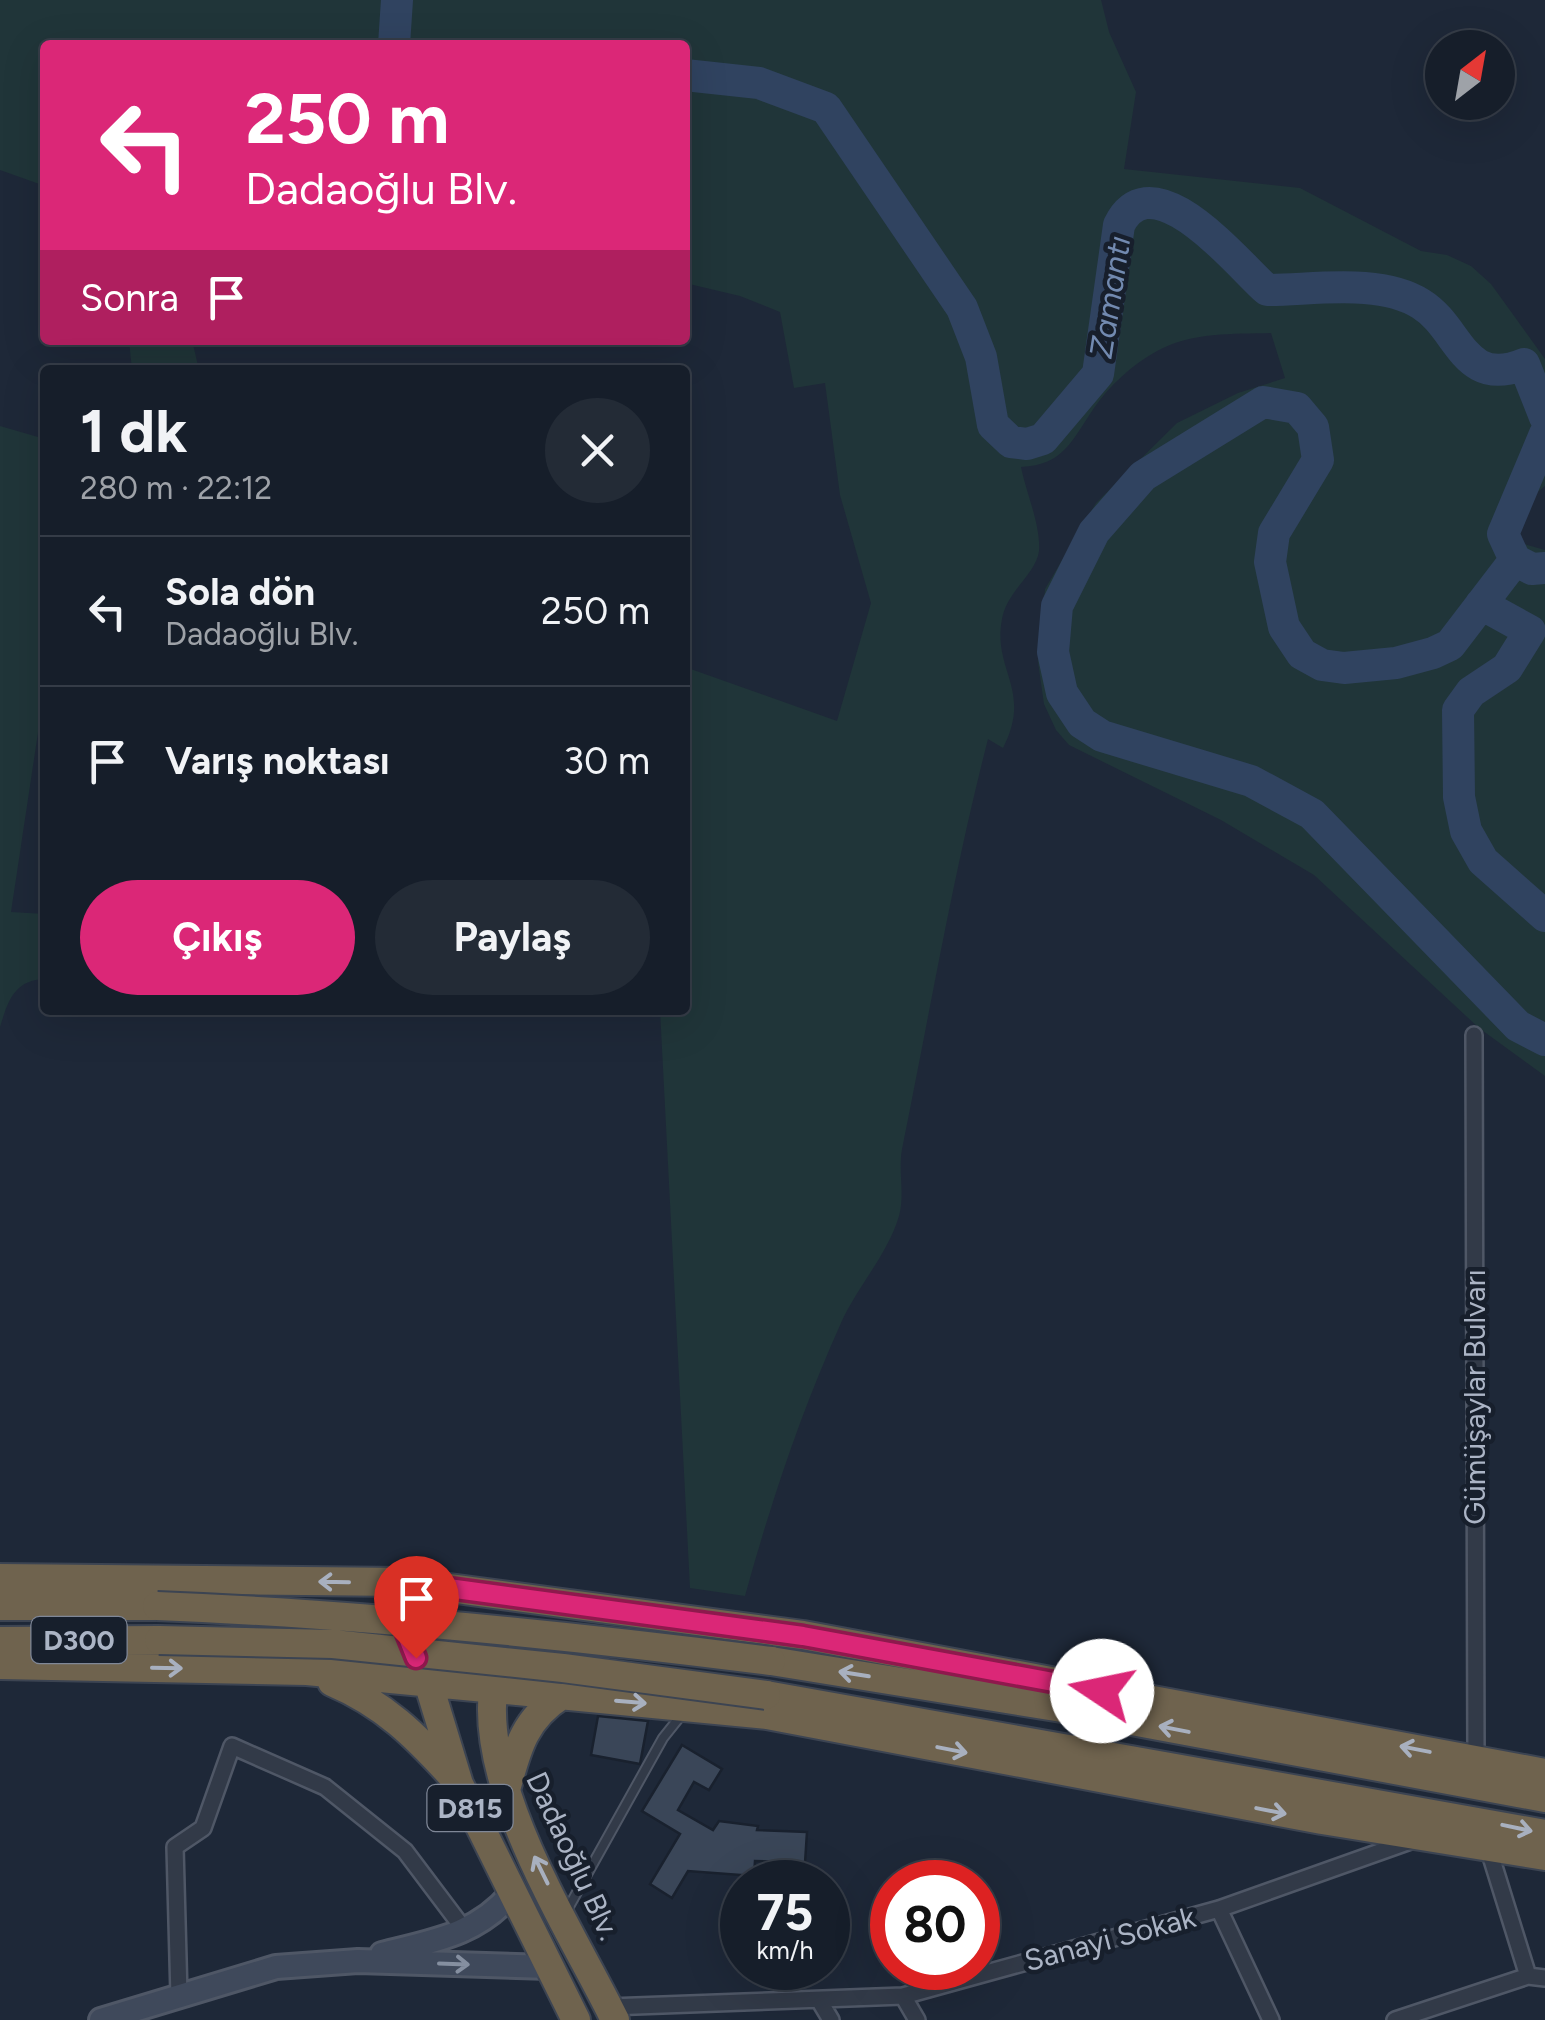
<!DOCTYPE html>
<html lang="tr">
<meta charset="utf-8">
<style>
:root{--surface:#161e2a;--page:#232b36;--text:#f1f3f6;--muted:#9ea2a8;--line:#353c47;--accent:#db2777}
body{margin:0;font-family:Figtree,sans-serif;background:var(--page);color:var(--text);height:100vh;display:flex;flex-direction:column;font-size:38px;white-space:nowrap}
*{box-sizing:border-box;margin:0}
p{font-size:32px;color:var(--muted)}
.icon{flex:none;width:55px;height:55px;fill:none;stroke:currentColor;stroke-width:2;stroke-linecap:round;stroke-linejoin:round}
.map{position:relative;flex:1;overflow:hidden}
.panel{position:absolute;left:40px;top:365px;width:650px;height:650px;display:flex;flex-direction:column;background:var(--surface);border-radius:10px;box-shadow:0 10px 40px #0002,0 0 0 2px var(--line)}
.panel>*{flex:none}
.top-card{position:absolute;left:40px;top:40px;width:650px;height:305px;border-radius:10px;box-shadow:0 10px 40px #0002,0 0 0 2px var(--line);background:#db2777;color:#fff;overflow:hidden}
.needle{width:65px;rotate:31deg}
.controls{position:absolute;left:1425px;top:30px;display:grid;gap:20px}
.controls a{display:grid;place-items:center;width:90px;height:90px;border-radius:50%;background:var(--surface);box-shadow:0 10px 40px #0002,0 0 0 2px var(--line);font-size:50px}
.speed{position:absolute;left:720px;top:1860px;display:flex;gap:20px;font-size:50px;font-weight:700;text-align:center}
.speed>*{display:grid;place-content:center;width:130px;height:130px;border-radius:50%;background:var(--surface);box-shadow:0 10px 40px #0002,0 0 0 2px var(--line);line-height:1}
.speed small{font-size:25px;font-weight:400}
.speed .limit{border:15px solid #d22;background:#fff;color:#111}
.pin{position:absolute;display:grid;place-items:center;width:85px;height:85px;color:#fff;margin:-102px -42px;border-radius:50% 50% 50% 0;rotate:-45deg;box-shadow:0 0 10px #0007}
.pin .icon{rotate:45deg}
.me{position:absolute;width:110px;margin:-55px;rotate:281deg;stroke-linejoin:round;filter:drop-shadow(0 0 8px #0008)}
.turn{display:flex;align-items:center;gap:35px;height:210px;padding:0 40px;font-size:45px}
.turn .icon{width:130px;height:130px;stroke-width:2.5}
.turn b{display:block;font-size:70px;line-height:85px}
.then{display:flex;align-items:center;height:95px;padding:0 40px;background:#0003;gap:20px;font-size:38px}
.round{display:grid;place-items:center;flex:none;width:105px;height:105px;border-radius:52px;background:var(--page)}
.head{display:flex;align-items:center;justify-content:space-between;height:170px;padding:0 40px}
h1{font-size:60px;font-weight:700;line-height:75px}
.cta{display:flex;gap:20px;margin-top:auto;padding:20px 40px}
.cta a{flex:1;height:115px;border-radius:60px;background:var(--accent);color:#fff;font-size:40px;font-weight:700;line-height:115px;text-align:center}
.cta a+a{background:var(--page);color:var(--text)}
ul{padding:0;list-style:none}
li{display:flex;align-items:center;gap:30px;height:150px;padding:0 40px;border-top:2px solid var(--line)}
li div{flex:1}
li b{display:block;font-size:38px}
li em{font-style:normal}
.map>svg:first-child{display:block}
.green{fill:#203539}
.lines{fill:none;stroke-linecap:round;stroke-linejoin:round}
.river{stroke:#304360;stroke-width:32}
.building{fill:#3a4658;stroke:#19212e;stroke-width:2.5}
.lane-casing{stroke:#4f5766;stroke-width:12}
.street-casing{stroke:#4f5766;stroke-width:20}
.secondary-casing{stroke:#4f5766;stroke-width:28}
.highway-casing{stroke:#3c4452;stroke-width:32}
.lane{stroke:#323a48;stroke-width:8}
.street{stroke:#323a48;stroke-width:15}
.secondary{stroke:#3f495b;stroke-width:22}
.highway{stroke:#6f634e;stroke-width:28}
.highway-bridge-casing{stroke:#3c4452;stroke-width:32;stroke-linecap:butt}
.highway-bridge{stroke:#6f634e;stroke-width:28}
.oneway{stroke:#a8b0bf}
.oneway2{stroke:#858fa0}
.route-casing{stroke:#8e194d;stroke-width:25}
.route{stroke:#db2777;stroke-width:18}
.labels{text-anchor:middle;stroke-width:9;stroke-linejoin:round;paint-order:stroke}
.shield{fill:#171f2c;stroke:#7f8797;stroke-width:2.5}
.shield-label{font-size:28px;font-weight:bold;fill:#abb4c5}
.street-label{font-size:30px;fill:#abb4c5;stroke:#171f2c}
.water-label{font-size:32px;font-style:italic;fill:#728ab0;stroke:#171f2c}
</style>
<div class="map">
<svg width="1545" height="2020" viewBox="0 0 1545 2020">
<rect width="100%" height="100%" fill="#1e2838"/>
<!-- green -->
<path class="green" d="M 0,0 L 1101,0 L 1109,32 L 1136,92 L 1124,169 L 1300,188 L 1421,251 L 1447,255 L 1471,266 L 1491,284 L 1545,359 L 1545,486 L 1530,498 L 1516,528 L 1524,544 L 1545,550 L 1545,1076 L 1479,1028 L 1314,875 L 1221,820 L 1069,745 L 1056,730 L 1044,704 L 1038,662 L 1045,589 L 1096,503 L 1177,423 L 1238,393 L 1285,378 L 1271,333 C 1233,334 1192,332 1157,351 C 1132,365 1110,385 1094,408 C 1072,440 1064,465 1021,467 C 1026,492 1041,526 1039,551 C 1036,574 1007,591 1002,619 C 992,670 1033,690 1003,748 L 988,739 C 953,875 930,1011 902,1149 C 898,1172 905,1194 899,1216 C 888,1254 857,1287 841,1323 C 801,1412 771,1502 745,1596 L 690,1588 L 660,1010 L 685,1010 L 685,667 L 837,721 L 871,603 L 840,495 L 825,383 L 794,388 L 780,312 L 740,296 L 685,283 L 685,45 L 45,45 L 45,186 L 0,170 Z
M 129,340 L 192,340 L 199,370 L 132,370 Z
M 0,426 L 45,439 L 45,686 L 11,912 L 45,914 L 45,979 C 14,980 8,1001 0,1027 Z"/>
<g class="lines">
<!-- river -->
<path class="river" d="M 394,45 L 397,0
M 685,75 L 759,83 L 826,108 L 962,308 L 981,357 L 993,425 L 1011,442 L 1027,444 L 1043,439 L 1098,374 L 1119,225 C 1152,158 1236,262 1267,290 C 1313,290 1380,278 1421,304 C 1460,328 1463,389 1524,364 L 1545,417
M 1545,434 L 1503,534 L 1515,560 L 1532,569 L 1545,568
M 1515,560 L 1450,645 L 1433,653 L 1396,663 L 1344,668 L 1322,665 L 1302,654 L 1284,627 L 1270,562 L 1274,533 L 1318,460 L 1313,427 L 1297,408 L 1263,402 L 1143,476 L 1094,532 L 1057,606 L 1053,652 L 1062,693 L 1082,723 L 1102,736 L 1251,781 L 1312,814 L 1518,1026 L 1545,1040
M 1481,604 L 1530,631 L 1507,668 L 1471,692 L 1458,710 L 1459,797 L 1466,831 L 1483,861 L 1545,916"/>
</g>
<!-- building -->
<path class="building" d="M 598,1716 L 648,1721 L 640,1764 L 591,1755 Z
M 682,1745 L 722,1769 L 709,1790 L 694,1782 L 678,1810 L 713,1830 L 719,1821 L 758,1826 L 757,1830 L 807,1832 L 805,1863 L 755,1861 L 754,1876 L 688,1871 L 672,1898 L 650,1884 L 680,1834 L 642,1811 Z"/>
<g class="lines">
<defs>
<path id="lane" d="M 566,1912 L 663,1738 L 683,1713"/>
<path id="street" d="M 1474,1035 L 1476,1760
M 1488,1847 L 1528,1976
M 1219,1909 L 1271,2020
M 179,1996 L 175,1847 L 203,1828 L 232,1746 L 325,1787 L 405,1851 L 466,1932
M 903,1996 L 917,2020
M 819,2000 L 831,2020
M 609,2007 L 903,1996 L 1219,1909 L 1416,1839
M 1395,2020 L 1528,1976 L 1545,1978"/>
<path id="secondary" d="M 382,1954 C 432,1941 477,1935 511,1894
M 101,2020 L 276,1967 L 358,1961 L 550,1967"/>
<path id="highway" d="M 0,1578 L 404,1582 L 803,1635 L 1545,1773
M 404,1582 L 406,1633 L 428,1682 L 459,1784 L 576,2020
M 0,1606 L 157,1606
M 0,1641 L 159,1640
M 771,1661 L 1062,1708 L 1545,1798
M 0,1665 L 307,1671 L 767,1715 L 1322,1820 L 1545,1856
M 497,1670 C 468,1773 569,1926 615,2020
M 332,1682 C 384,1704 416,1736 453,1777
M 766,1695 L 1545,1834
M 506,1790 C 517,1749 524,1719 562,1695"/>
</defs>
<!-- lane casing -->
<use href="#lane" class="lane-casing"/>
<!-- street casing -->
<use href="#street" class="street-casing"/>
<!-- secondary casing -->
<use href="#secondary" class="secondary-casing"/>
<!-- highway casing -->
<use href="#highway" class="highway-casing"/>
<!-- lane -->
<use href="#lane" class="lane"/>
<!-- street -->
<use href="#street" class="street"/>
<!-- secondary -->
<use href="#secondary" class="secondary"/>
<!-- highway -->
<use href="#highway" class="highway"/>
<defs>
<path id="highway-bridge" d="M 157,1606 C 363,1614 567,1635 771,1661
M 159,1640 L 333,1644 L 563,1668 L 766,1695"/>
</defs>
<!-- highway-bridge casing -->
<use href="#highway-bridge" class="highway-bridge-casing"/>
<!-- highway-bridge -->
<use href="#highway-bridge" class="highway-bridge"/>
</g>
<!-- one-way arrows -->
<defs><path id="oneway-shaft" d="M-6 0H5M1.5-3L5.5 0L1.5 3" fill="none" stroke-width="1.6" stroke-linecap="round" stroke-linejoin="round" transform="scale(2.5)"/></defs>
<g class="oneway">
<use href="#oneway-shaft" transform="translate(334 1582) rotate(-179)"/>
<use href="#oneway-shaft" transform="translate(167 1668) rotate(1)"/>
<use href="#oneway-shaft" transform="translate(854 1674) rotate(-171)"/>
<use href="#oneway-shaft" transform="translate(631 1702) rotate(5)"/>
<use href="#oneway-shaft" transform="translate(1174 1729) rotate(-169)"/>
<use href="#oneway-shaft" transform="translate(1415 1749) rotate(-169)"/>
<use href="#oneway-shaft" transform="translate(952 1750) rotate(11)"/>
<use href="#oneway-shaft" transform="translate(1271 1811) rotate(11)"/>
<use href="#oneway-shaft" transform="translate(1517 1828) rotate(12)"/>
<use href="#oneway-shaft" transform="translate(541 1870) rotate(-116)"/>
</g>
<use class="oneway2" href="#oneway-shaft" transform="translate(454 1964) rotate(2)"/>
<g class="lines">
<defs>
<path id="route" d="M 416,1658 L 406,1633 L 404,1582 L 803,1636 L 1102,1691"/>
</defs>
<!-- route casing -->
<use href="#route" class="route-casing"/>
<!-- route -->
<use href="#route" class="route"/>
</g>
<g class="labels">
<!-- shield labels -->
<g class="shield">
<rect x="31.5" y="1617" width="95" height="46" rx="8"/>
<rect x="427.5" y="1785" width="85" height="46" rx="8"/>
</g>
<g class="shield-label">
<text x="79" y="1650">D300</text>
<text x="470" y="1818">D815</text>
</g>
<!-- street labels -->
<g class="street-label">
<text transform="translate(1475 1397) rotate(-90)" y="10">Gümüşaylar Bulvarı</text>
<text transform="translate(573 1856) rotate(65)" y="10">Dadaoğlu Blv.</text>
<text transform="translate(1110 1939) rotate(-15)" y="10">Sanayi Sokak</text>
</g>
<!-- water labels -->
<g class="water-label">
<text transform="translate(1110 297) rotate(-81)" y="11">Zamantı</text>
</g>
</g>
</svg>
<div class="controls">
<a><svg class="needle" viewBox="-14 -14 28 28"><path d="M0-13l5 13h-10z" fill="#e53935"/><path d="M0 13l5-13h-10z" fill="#9ea2a8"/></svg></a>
</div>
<div class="speed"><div>75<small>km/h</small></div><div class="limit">80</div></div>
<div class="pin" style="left:416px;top:1658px;background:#d93025"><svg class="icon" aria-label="arrive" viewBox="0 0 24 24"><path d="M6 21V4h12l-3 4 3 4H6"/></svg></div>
<svg class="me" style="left:1102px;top:1691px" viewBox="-20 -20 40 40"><circle r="19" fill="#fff"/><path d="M0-13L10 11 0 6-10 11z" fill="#db2777"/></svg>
<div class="top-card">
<div class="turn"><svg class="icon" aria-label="left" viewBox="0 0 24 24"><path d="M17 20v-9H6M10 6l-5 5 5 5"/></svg><div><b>250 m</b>Dadaoğlu Blv.</div></div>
<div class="then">Sonra<svg class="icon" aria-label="arrive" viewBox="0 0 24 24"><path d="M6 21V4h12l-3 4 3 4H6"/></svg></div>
</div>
<section class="panel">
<div class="head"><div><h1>1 dk</h1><p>280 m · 22:12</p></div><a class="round"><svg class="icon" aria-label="close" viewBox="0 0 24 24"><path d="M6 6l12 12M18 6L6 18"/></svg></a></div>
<ul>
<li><svg class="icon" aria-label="left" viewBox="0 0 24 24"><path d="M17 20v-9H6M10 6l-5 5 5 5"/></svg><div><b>Sola dön</b><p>Dadaoğlu Blv.</p></div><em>250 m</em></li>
<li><svg class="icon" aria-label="arrive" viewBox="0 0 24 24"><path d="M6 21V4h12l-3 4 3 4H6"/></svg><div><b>Varış noktası</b></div><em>30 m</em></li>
</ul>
<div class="cta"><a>Çıkış</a><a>Paylaş</a></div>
</section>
</div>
